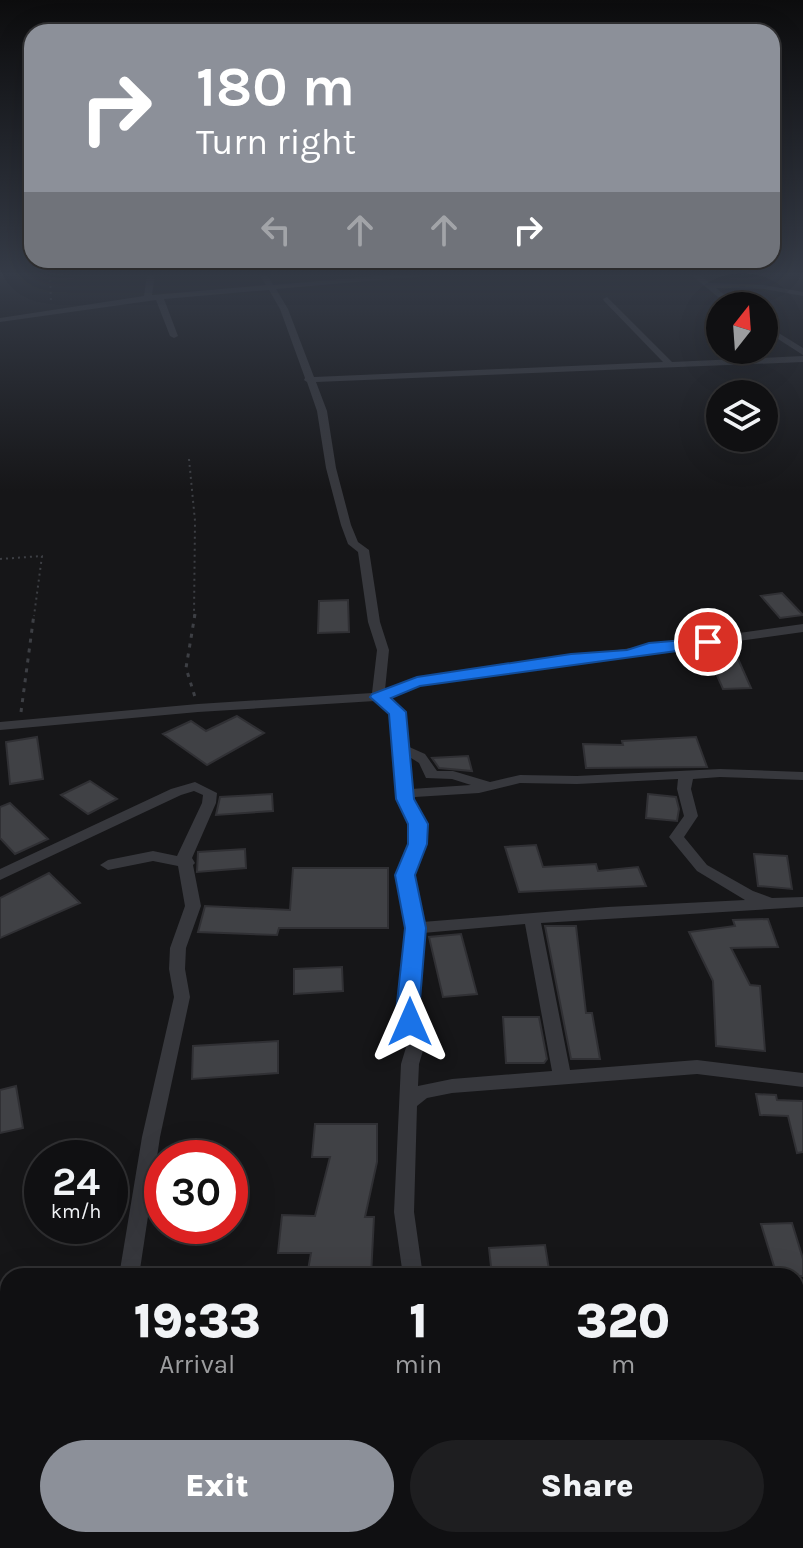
<!DOCTYPE html>
<style>
:root{--surface:#101012;--page:#1e1e20;--text:#f1f3f6;--muted:#9c9d9f;--line:#303032;--accent:#8c9099}
body{margin:0;font-family:Karla,sans-serif;background:var(--page);color:var(--text);height:100vh;display:flex;flex-direction:column;font-size:30px;white-space:nowrap}
*{box-sizing:border-box;margin:0}
p{font-size:26px;color:var(--muted)}
.icon{flex:none;width:44px;height:44px;fill:none;stroke:currentColor;stroke-width:2;stroke-linecap:round;stroke-linejoin:round}
.map{position:relative;flex:1;overflow:hidden}
.panel{position:absolute;left:0px;top:1268px;width:804px;height:280px;display:flex;flex-direction:column;background:var(--surface);border-radius:24px 24px 0 0;box-shadow:0 8px 32px #0002,0 0 0 2px var(--line)}
.panel>*{flex:none}
.hud{position:absolute;left:24px;top:24px;width:756px;height:244px;border-radius:24px;box-shadow:0 8px 32px #0002,0 0 0 2px var(--line);background:#8c9099;color:#fff;overflow:hidden}
.needle{width:52px;rotate:17deg}
.tools{position:absolute;left:706px;top:292px;display:grid;gap:16px}
.tools a{display:grid;place-items:center;width:72px;height:72px;border-radius:50%;background:var(--surface);box-shadow:0 8px 32px #0002,0 0 0 2px var(--line);font-size:40px}
.speed{position:absolute;left:24px;top:1140px;display:flex;gap:16px;font-size:40px;font-weight:700;text-align:center}
.speed>*{display:grid;place-content:center;width:104px;height:104px;border-radius:50%;background:var(--surface);box-shadow:0 8px 32px #0002,0 0 0 2px var(--line);line-height:1}
.speed small{font-size:20px;font-weight:400}
.speed .limit{border:12px solid #d22;background:#fff;color:#111}
.pin{position:absolute;display:grid;place-items:center;width:68px;height:68px;color:#fff;margin:-34px;border:4px solid #fff;border-radius:50%;box-shadow:0 2px 8px #0007}
.me{position:absolute;width:88px;margin:-44px;rotate:0deg;stroke-linejoin:round;filter:drop-shadow(0 0 6px #0008)}
.turn{display:flex;align-items:center;gap:28px;height:168px;padding:0 40px;font-size:36px}
.turn .icon{width:104px;height:104px;stroke-width:2.5}
.turn b{display:block;font-size:56px;line-height:68px}
.lanes{display:flex;align-items:center;height:76px;padding:0 40px;background:#0003;justify-content:center;gap:40px;direction:ltr}
.lanes .off{opacity:.35}
.eta{display:flex;justify-content:space-evenly;align-items:center;height:136px;text-align:center}
.eta b{font-size:48px;font-weight:800;line-height:56px}
.action{display:flex;gap:16px;margin-top:auto;padding:16px 40px}
.action a{flex:1;height:92px;border-radius:48px;background:var(--accent);color:#fff;font-size:32px;font-weight:800;line-height:92px;text-align:center}
.action a+a{background:var(--page);color:var(--text)}
.map>svg:first-child{display:block}
.building{fill:#404145;stroke:#303034;stroke-width:2}
.lines{fill:none;stroke-linecap:round;stroke-linejoin:round}
.path-far1{stroke:#3d3f44;stroke-width:2;stroke-dasharray:2 4;stroke-linecap:butt}
.path{stroke:#3d3f44;stroke-width:3;stroke-dasharray:4 6;stroke-linecap:butt}
.minor{fill:#37383d;fill-rule:evenodd}
.route{fill:#1a73e8;stroke:#114b97;stroke-width:2}
</style>
<div class="map">
<svg width="803" height="1548" viewBox="0 0 803 1548">
<rect width="100%" height="100%" fill="#161618"/>
<!-- building -->
<path class="building" d="M 782,593 L 803,615 L 780,618 L 761,596 Z
M 348,600 L 349,632 L 318,633 L 319,601 Z
M 735,652 L 751,688 L 723,689 L 707,653 Z
M 237,716 L 264,733 L 207,765 L 163,734 L 191,721 L 206,731 Z
M 37,737 L 43,779 L 10,784 L 6,742 Z
M 696,737 L 707,767 L 586,768 L 583,744 L 623,745 L 622,741 Z
M 468,756 L 472,771 L 439,768 L 432,758 Z
M 90,781 L 117,799 L 88,814 L 61,795 Z
M 272,794 L 273,811 L 216,815 L 220,797 Z
M 648,794 L 676,797 L 679,809 L 677,821 L 646,818 Z
M 10,803 L 48,839 L 15,854 L 0,838 L 0,807 Z
M 536,845 L 543,867 L 596,864 L 598,871 L 638,867 L 646,886 L 519,892 L 505,847 Z
M 245,849 L 246,868 L 197,872 L 198,852 Z
M 754,854 L 787,856 L 792,889 L 758,886 Z
M 293,868 L 388,868 L 388,928 L 279,928 L 277,935 L 198,932 L 205,906 L 290,910 Z
M 49,873 L 80,903 L 0,938 L 0,898 Z
M 768,919 L 778,947 L 731,948 L 750,985 L 760,986 L 765,1051 L 716,1046 L 713,981 L 689,932 L 735,926 L 733,920 Z
M 545,926 L 576,926 L 586,1013 L 592,1013 L 600,1059 L 571,1059 Z
M 461,934 L 477,994 L 443,997 L 429,937 Z
M 342,967 L 343,991 L 294,994 L 294,969 Z
M 503,1017 L 539,1017 L 547,1059 L 544,1063 L 506,1063 Z
M 278,1041 L 278,1073 L 192,1079 L 193,1046 Z
M 16,1086 L 23,1128 L 0,1133 L 0,1090 Z
M 756,1094 L 776,1095 L 777,1100 L 803,1101 L 803,1152 L 797,1153 L 788,1116 L 760,1115 Z
M 315,1124 L 377,1124 L 377,1162 L 365,1217 L 374,1217 L 371,1276 L 307,1276 L 311,1253 L 278,1253 L 282,1215 L 315,1216 L 330,1157 L 312,1157 Z
M 792,1223 L 803,1259 L 803,1276 L 777,1276 L 761,1224 Z
M 545,1245 L 550,1276 L 492,1276 L 489,1248 Z"/>
<g class="lines">
<!-- path-far1 -->
<path class="path-far1" d="M 50,274 L 51,302
M 189,459 L 195,521 L 194,616
M 0,559 L 42,556 L 34,616"/>
<!-- path -->
<path class="path" d="M 195,614 L 186,668 L 195,697
M 21,712 L 34,614"/>
<!-- minor -->
<path class="minor" d="M 147,274 L 155,274 L 152,295 L 266,285 L 259,274 L 267,274 L 273,285 L 399,274 L 429,274 L 425,276 L 276,289 L 288,309 L 314,377 L 663,362 L 604,301 L 603,299 L 607,297 L 672,362 L 803,356 L 803,362 L 316,382 L 327,411 L 336,468 L 351,525 L 358,542 L 369,550 L 380,622 L 389,650 L 385,690 L 417,678 L 803,624 L 803,632 L 420,685 L 387,698 L 404,712 L 407,746 L 425,754 L 437,771 L 453,771 L 490,782 L 520,775 L 577,776 L 720,769 L 803,772 L 803,780 L 720,777 L 693,779 L 691,789 L 698,816 L 684,837 L 707,865 L 753,891 L 772,898 L 803,897 L 803,907 L 541,923 L 570,1070 L 697,1060 L 803,1073 L 803,1087 L 697,1074 L 452,1093 L 427,1098 L 417,1106 L 414,1212 L 423,1276 L 403,1276 L 394,1212 L 401,1064 L 410,1034 L 398,1012 L 407,928 L 397,875 L 410,844 L 411,825 C 390,799 393,746 391,713 L 375,701 L 198,712 L 0,730 L 0,722 L 198,704 L 372,693 L 377,650 L 368,622 L 358,552 L 348,544 L 341,525 L 326,468 L 317,411 L 307,382 L 304,380 L 305,378 L 280,309 L 269,290 L 164,299 L 178,336 L 174,338 L 170,336 L 156,300 L 0,322 L 0,318 L 144,296 ZM 408,756 L 419,763 L 426,778 L 452,779 L 471,785 L 411,789 ZM 678,779 L 677,789 L 684,816 L 669,837 L 697,871 L 745,900 L 608,907 L 422,922 L 413,875 L 424,844 L 425,824 L 416,812 L 412,800 L 415,797 L 479,793 L 520,783 L 577,784 ZM 525,924 L 552,1071 L 452,1079 L 418,1086 L 419,1064 L 428,1034 L 416,1012 L 423,933 Z
M 690,274 L 699,274 L 710,283 L 764,285 L 803,292 L 803,296 L 764,289 L 716,288 L 738,306 L 729,306 Z
M 764,324 L 803,348 L 803,355 L 764,330 Z
M 195,782 L 217,793 L 216,803 L 192,858 L 195,863 L 193,865 L 201,906 L 186,948 L 185,969 L 190,997 L 160,1137 L 139,1276 L 119,1276 L 142,1137 L 174,997 L 169,969 L 170,948 L 185,906 L 178,866 L 153,861 L 108,870 L 100,865 L 108,860 L 153,851 L 177,856 L 202,803 L 203,795 L 194,791 L 181,795 L 0,880 L 0,869 L 171,789 Z
M 66,1540 L 90,1540 L 90,1548 L 66,1548 Z
M 400,1540 L 424,1540 L 423,1548 L 399,1548 Z"/>
</g>
<!-- sky -->
<linearGradient id="sky" x2="0" y2="1"><stop stop-color="#0c0c0d"/><stop offset="0.56" stop-color="#363c48"/><stop offset="1" stop-color="#363c48" stop-opacity="0"/></linearGradient>
<rect width="803" height="491" fill="url(#sky)"/>
<!-- route -->
<path class="route" d="M 708,638 L 716,642 L 713,646 L 420,686 L 391,698 L 406,712 L 414,799 L 428,824 L 427,844 L 415,875 L 426,928 L 419,1012 L 422,1022 L 418,1028 L 402,1028 L 396,1012 L 405,928 L 395,875 L 408,844 L 408,824 L 396,799 L 389,714 L 370,697 L 372,694 L 417,677 L 571,654 L 627,650 L 649,643 Z"/>
</svg>
<div class="tools">
<a><svg class="needle" viewBox="-14 -14 28 28"><path d="M0-13l5 13h-10z" fill="#e53935"/><path d="M0 13l5-13h-10z" fill="#9c9d9f"/></svg></a>
<a><svg class="icon" aria-label="layers" viewBox="0 0 24 24"><path d="M12 4l9 5-9 5-9-5zM3 14l9 5 9-5"/></svg></a>
</div>
<div class="speed"><div>24<small>km/h</small></div><div class="limit">30</div></div>
<div class="pin" style="left:708px;top:642px;background:#d93025"><svg class="icon" aria-label="arrive" viewBox="0 0 24 24"><path d="M6 21V4h12l-3 4 3 4H6"/></svg></div>
<svg class="me" style="left:410px;top:1022px" viewBox="-20 -20 40 40"><path d="M0-17L14 15 0 8-14 15z" fill="#1a73e8" stroke="#fff" stroke-width="4"/></svg>
<div class="hud">
<div class="turn"><svg class="icon" aria-label="right" viewBox="0 0 24 24"><path d="M7 20v-9h11M14 6l5 5-5 5"/></svg><div><b>180 m</b>Turn right</div></div>
<div class="lanes"><svg class="icon off" aria-label="left" viewBox="0 0 24 24"><path d="M17 20v-9H6M10 6l-5 5 5 5"/></svg><svg class="icon off" aria-label="ahead" viewBox="0 0 24 24"><path d="M12 20V5M6 11l6-6 6 6"/></svg><svg class="icon off" aria-label="ahead" viewBox="0 0 24 24"><path d="M12 20V5M6 11l6-6 6 6"/></svg><svg class="icon" aria-label="right" viewBox="0 0 24 24"><path d="M7 20v-9h11M14 6l5 5-5 5"/></svg></div>
</div>
<section class="panel">
<div class="eta">
<div><b>19:33</b><p>Arrival</p></div>
<div><b>1</b><p>min</p></div>
<div><b>320</b><p>m</p></div>
</div>
<div class="action"><a>Exit</a><a>Share</a></div>
</section>
</div>
